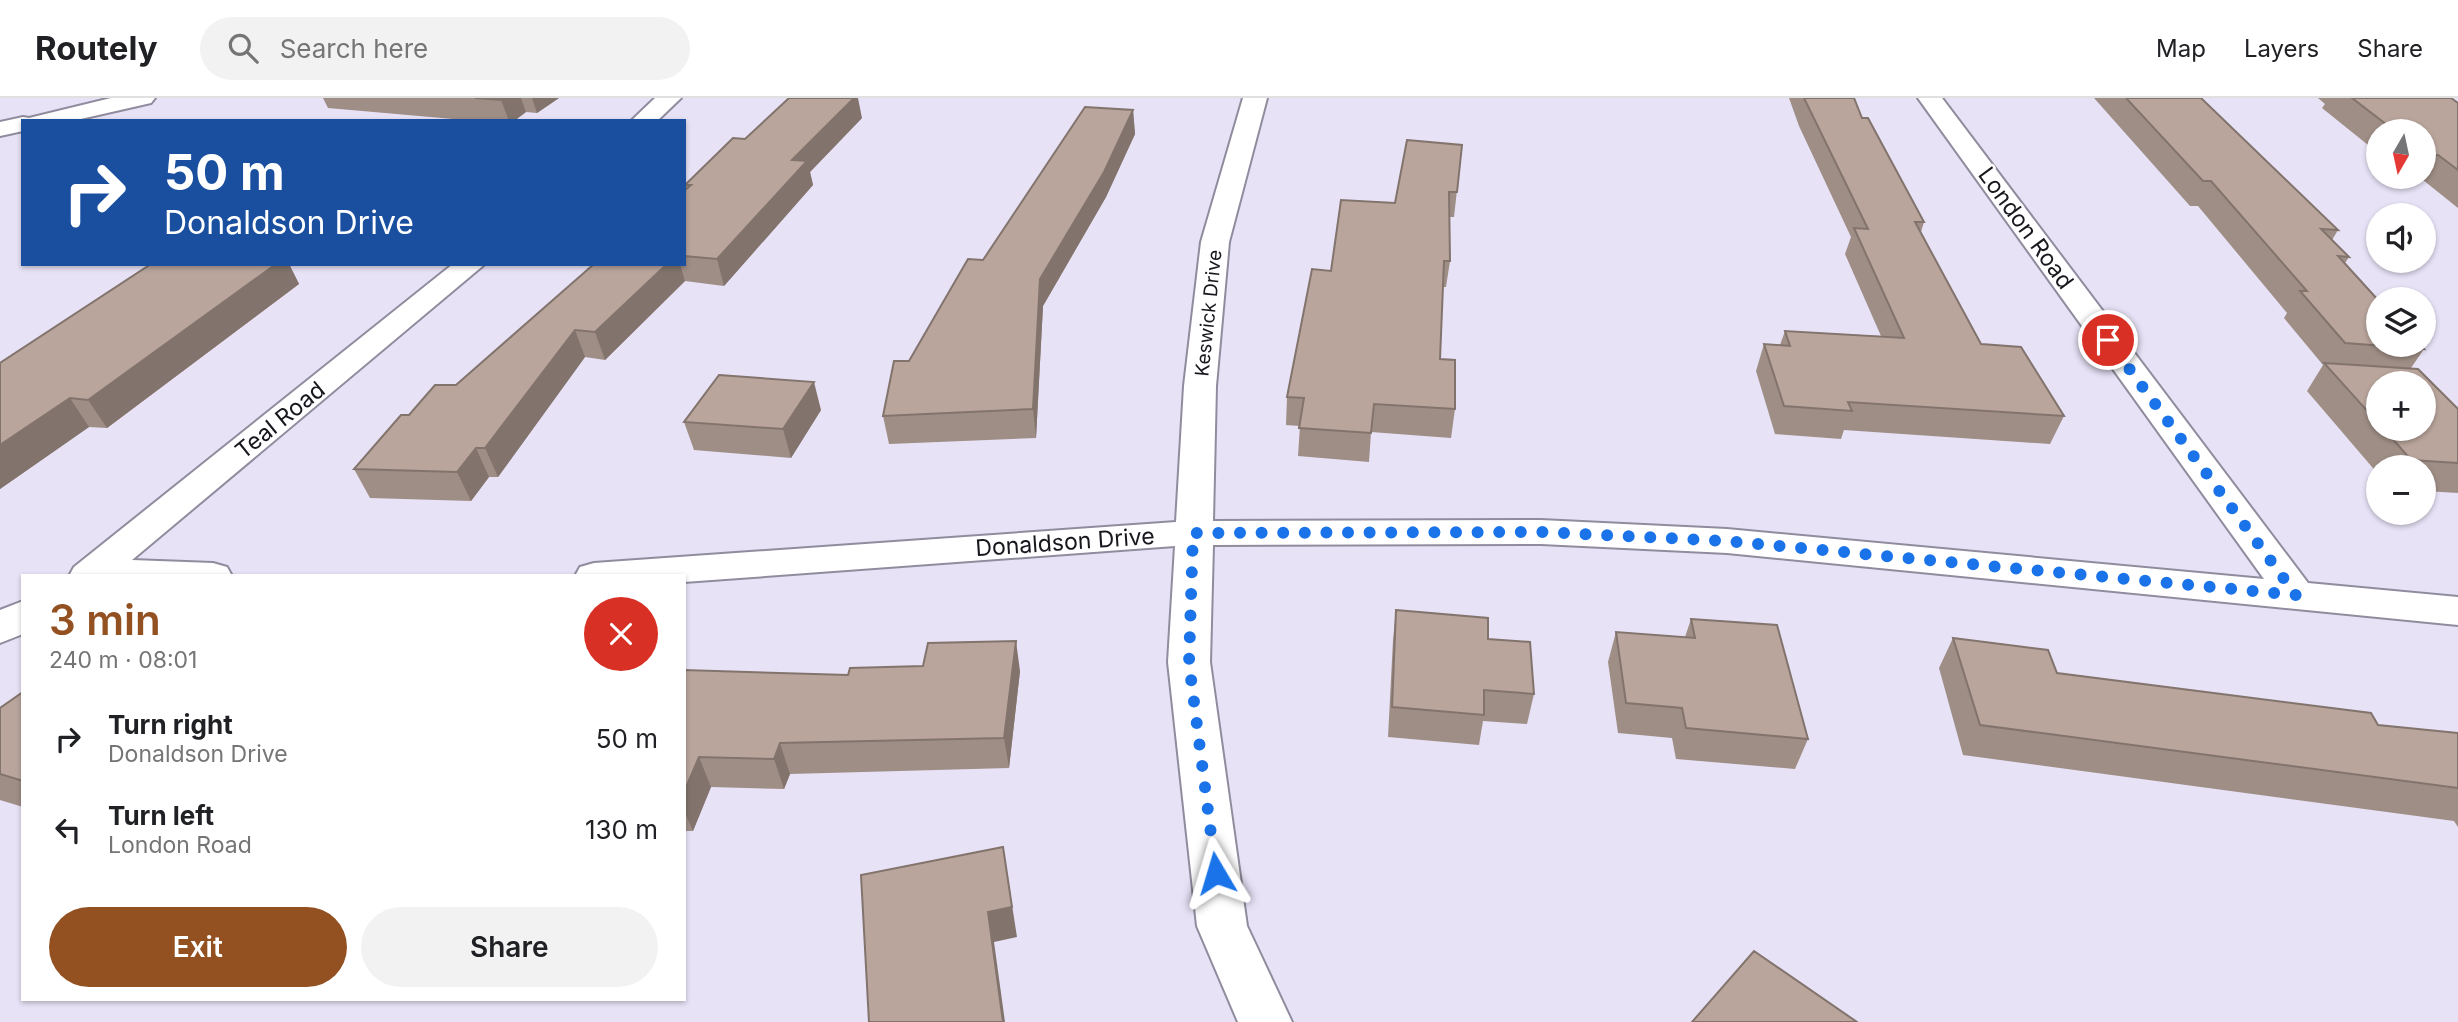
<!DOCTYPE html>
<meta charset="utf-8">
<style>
:root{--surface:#fff;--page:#f2f2f2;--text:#202124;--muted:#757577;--line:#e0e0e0;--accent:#935021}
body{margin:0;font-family:Inter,sans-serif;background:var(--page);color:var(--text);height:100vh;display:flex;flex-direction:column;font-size:26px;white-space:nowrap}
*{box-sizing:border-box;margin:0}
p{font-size:23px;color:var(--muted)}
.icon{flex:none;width:38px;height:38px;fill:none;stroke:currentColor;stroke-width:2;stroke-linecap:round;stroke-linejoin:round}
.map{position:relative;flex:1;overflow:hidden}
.drawer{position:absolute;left:21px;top:476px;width:665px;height:427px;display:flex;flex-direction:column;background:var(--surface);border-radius:0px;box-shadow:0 2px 5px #0004}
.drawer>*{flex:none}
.guide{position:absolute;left:21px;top:21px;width:665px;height:147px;border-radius:0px;box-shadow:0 2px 5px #0004;background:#1a4fa0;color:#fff;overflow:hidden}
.needle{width:46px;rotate:189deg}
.controls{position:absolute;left:2366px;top:21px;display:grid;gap:14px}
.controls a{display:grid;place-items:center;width:70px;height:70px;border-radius:50%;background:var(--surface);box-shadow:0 2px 5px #0004;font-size:35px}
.pin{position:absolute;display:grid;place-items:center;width:60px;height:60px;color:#fff;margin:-30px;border:4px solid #fff;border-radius:50%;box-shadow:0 2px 7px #0007}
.me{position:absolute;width:77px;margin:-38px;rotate:353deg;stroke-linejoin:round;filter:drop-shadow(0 0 5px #0008)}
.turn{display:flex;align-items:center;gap:24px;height:147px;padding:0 28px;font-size:32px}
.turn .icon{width:91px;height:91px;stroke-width:2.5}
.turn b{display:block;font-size:49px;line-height:60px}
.round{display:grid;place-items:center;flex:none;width:74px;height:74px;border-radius:37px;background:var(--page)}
.overview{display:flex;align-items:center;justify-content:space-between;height:119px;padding:0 28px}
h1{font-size:42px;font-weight:600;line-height:52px;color:var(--accent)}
.button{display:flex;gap:14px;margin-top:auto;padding:14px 28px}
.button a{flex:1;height:80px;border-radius:42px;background:var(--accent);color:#fff;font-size:28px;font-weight:600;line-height:80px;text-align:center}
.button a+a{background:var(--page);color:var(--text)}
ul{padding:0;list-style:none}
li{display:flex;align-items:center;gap:21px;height:91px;padding:0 28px}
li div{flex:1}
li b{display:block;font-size:26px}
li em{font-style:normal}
header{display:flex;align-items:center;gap:42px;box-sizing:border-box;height:98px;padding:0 35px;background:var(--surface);border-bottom:2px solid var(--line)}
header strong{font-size:33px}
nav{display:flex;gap:38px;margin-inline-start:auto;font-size:24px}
.search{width:490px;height:63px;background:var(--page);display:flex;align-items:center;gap:18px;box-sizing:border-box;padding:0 24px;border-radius:38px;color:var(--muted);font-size:26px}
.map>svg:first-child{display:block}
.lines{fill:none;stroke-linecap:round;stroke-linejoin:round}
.minor-casing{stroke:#908c9e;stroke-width:4}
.minor{fill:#fff;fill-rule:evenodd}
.wall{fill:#9f8e86;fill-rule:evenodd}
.shaded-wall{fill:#82746d}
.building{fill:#b9a59c;stroke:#82746d;stroke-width:2}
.route{stroke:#1a73e8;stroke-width:12;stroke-dasharray:0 21.6}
.labels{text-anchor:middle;stroke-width:5;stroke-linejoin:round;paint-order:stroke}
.far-street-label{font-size:19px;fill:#19171e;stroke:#fff}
.street-label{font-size:23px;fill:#19171e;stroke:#fff}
</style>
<header>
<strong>Routely</strong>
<div class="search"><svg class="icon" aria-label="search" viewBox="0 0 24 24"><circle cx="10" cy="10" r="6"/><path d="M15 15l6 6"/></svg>Search here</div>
<nav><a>Map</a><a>Layers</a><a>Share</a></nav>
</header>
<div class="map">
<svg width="2458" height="924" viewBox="0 0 2458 924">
<rect width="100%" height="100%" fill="#e7e2f6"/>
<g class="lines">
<defs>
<path id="minor" d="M 111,0 L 155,0 L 151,5 L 72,23 L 23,23 L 23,33 L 0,38 L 0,24 L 23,19 L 29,20 Z
M 655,0 L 681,0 L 657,23 L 631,23 Z
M 1243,0 L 1267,0 L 1229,144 L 1216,288 L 1213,423 L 1541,422 L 1727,431 L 2264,481 L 1918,0 L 1942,0 L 2308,485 L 2458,499 L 2458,527 L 1727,455 L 1541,446 L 1213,447 L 1210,564 L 1247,828 L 1292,924 L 1238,924 L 1197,828 L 1168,564 L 1175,448 L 684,484 L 684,478 L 575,478 L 580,469 L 594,465 L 1176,424 L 1184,288 L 1201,144 Z
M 453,166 L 485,166 L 132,462 L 213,465 L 227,469 L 232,478 L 69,478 L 74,469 Z
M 23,503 L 23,536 L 0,545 L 0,512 Z"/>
</defs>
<!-- minor casing -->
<use href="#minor" class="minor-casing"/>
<!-- minor -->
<use href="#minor" class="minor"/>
</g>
<!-- wall -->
<path class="wall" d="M 323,0 L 559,0 L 537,15 L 526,14 L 514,23 L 476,23 L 328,10 Z
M 1789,0 L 1854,0 L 1862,20 L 1924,124 L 1921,134 L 1981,246 L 2064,318 L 2050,346 L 1844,332 L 1841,341 L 1775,336 L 1756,273 L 1764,246 L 1780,247 L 1785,233 L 1881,238 L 1845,156 L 1851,139 L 1799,28 Z
M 2094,0 L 2201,0 L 2338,132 L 2332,142 L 2349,159 L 2345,165 L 2424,251 L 2411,270 L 2458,311 L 2458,395 L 2424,393 L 2424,369 L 2378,369 L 2378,376 L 2307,293 L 2323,267 L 2284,220 L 2287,215 L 2198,108 L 2190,108 ZM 2378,285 L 2424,331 L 2378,331 Z
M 2318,0 L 2451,0 L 2458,5 L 2458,110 L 2423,82 L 2410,81 L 2407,79 L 2424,79 L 2424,33 L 2378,33 L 2378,55 L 2322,10 L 2325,6 Z
M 1133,12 L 1135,36 L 1106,99 L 1043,208 L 1036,340 L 889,346 L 883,318 L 909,263 L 983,162 Z
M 862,20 L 810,74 L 813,87 L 724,188 L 685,183 L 605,262 L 585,259 L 498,379 L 489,379 L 471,403 L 370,400 L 354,371 L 409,317 L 456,287 L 594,166 L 684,166 L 684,93 L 686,92 L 685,87 L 745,41 Z
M 1462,47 L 1454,119 L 1449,119 L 1450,163 L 1446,189 L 1443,189 L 1440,261 L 1455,311 L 1451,340 L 1371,334 L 1369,364 L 1298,358 L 1300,328 L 1286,327 L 1287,299 L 1331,173 L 1395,105 Z
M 151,166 L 289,166 L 299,186 L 107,330 L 89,329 L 0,391 L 0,265 Z
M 821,312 L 791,360 L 694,352 L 684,324 Z
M 1396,512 L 1488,541 L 1534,596 L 1527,626 L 1483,623 L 1479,647 L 1388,639 L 1393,542 Z
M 1691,521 L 1808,641 L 1795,671 L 1676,661 L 1672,640 L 1618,635 L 1608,564 L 1616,534 L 1685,539 Z
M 1953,540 L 2057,575 L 2378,627 L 2458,635 L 2458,729 L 2454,723 L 1963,657 L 1939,570 Z
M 684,572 L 848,577 L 1020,573 L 1009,670 L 790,676 L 784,691 L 711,689 L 693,733 L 684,733 Z
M 23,594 L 23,709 L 0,702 L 0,610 Z"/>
<!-- shaded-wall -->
<path class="shaded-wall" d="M 505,0 L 521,0 L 526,14 L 514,23 L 509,23 L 501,2 Z
M 532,0 L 559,0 L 537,15 Z
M 854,0 L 858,0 L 862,20 L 810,74 L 813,87 L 724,188 L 717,161 L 792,62 Z
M 1133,12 L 1135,36 L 1106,99 L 1043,208 L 1036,340 L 1033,311 L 1040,181 Z
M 276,166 L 289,166 L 299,186 L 107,330 L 88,302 Z
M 667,166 L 680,166 L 685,183 L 605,262 L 595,234 Z
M 575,232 L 585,259 L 498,379 L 485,350 Z
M 814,284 L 821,312 L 791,360 L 783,331 Z
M 70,300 L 89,329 L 0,391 L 0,347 Z
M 476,350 L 489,379 L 471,403 L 457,374 Z
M 1016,543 L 1020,573 L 1009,670 L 1004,640 Z
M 780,645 L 790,676 L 784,691 L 774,661 Z
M 699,659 L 711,689 L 693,733 L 684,713 L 684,694 Z
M 1003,749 L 1017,839 L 994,844 L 1005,924 L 1003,924 L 988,814 Z"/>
<!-- building -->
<path class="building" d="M 475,0 L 505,0 L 501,2 Z
M 789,0 L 854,0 L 792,62 L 807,63 L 717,161 L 684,158 L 684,93 L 691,87 L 685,87 L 733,40 L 745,41 Z
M 1804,0 L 1854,0 L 1862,20 L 1868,20 L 1924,124 L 1915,124 L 1981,246 L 2021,249 L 2064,318 L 1848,304 L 1852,313 L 1784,308 L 1764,246 L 1790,248 L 1785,233 L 1904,240 L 1854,130 L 1868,131 Z
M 2126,0 L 2201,0 L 2338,132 L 2321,131 L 2349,159 L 2338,158 L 2378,202 L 2378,247 L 2420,247 L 2424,251 L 2345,245 L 2300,193 L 2307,193 L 2211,83 L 2203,83 Z
M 2352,0 L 2451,0 L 2458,5 L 2458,72 L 2438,57 L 2425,57 L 2424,55 L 2424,33 L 2395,33 Z
M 1085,9 L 1133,12 L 1104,74 L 1040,181 L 1033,311 L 883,318 L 894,263 L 909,263 L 968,161 L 983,162 Z
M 1407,42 L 1462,47 L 1457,94 L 1449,94 L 1450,163 L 1444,163 L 1440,261 L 1455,262 L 1455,311 L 1374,306 L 1371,335 L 1299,330 L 1304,300 L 1287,299 L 1312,171 L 1331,173 L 1341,102 L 1395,105 Z
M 151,166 L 276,166 L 88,302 L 70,300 L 0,347 L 0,265 Z
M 594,166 L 667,166 L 595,234 L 575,232 L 485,350 L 476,350 L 457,374 L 354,371 L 401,317 L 409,317 L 435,287 L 456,287 Z
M 2324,265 L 2418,271 L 2458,311 L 2458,365 L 2411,362 L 2384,331 L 2424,331 L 2424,285 L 2378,285 L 2378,325 Z
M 719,277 L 814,284 L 783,331 L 684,324 Z
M 1396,512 L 1488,520 L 1488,541 L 1530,544 L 1534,596 L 1484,592 L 1484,617 L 1392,609 Z
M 1691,521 L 1777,527 L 1808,641 L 1686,630 L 1682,610 L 1626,605 L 1616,534 L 1695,540 Z
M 1953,540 L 2048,552 L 2057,575 L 2371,615 L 2378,627 L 2458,635 L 2458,690 L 1980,627 Z
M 1016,543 L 1004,640 L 780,645 L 774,661 L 699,659 L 684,694 L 684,572 L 848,577 L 850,570 L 923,568 L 928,545 Z
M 23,594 L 23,683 L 0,676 L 0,610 Z
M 1003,749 L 1012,809 L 988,814 L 1003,924 L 869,924 L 861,777 Z
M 1754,853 L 1857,924 L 1692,924 Z"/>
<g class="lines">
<!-- route -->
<path class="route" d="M 1216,775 L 1189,565 L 1193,435 L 1541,434 L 1727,443 L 2296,497 L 2108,242"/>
</g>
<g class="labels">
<!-- far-street labels -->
<g class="far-street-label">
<text transform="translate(1208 215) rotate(-84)" y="7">Keswick Drive</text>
</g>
<!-- street labels -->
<g class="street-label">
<text transform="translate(2026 130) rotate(54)" y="8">London Road</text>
<text transform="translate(280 322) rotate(-39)" y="8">Teal Road</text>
<text transform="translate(1065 444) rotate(-4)" y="8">Donaldson Drive</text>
</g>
</g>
</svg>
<div class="controls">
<a><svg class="needle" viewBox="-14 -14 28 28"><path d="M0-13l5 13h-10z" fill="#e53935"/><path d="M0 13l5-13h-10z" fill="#757577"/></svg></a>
<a><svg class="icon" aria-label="sound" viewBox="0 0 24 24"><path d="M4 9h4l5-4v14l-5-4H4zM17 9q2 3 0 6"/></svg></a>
<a><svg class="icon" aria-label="layers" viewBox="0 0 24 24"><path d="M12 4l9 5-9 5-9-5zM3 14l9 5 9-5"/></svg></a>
<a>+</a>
<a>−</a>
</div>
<div class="pin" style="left:2108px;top:242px;background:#d93025"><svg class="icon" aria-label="arrive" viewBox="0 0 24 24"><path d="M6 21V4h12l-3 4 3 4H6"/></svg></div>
<svg class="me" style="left:1216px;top:775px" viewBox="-20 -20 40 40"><path d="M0-17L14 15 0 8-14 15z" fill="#1a73e8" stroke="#fff" stroke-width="4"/></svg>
<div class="guide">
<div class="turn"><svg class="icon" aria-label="right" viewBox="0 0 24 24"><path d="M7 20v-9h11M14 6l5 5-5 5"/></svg><div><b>50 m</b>Donaldson Drive</div></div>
</div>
<section class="drawer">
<div class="overview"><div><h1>3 min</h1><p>240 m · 08:01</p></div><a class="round" style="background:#d93025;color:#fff"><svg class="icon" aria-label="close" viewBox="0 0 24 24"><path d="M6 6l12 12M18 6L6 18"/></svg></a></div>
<ul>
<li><svg class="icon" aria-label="right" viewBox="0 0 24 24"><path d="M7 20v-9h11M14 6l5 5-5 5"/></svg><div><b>Turn right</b><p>Donaldson Drive</p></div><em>50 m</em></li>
<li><svg class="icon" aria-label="left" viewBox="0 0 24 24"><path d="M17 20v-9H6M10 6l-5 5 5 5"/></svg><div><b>Turn left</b><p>London Road</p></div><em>130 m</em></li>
</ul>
<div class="button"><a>Exit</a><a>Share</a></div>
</section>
</div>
